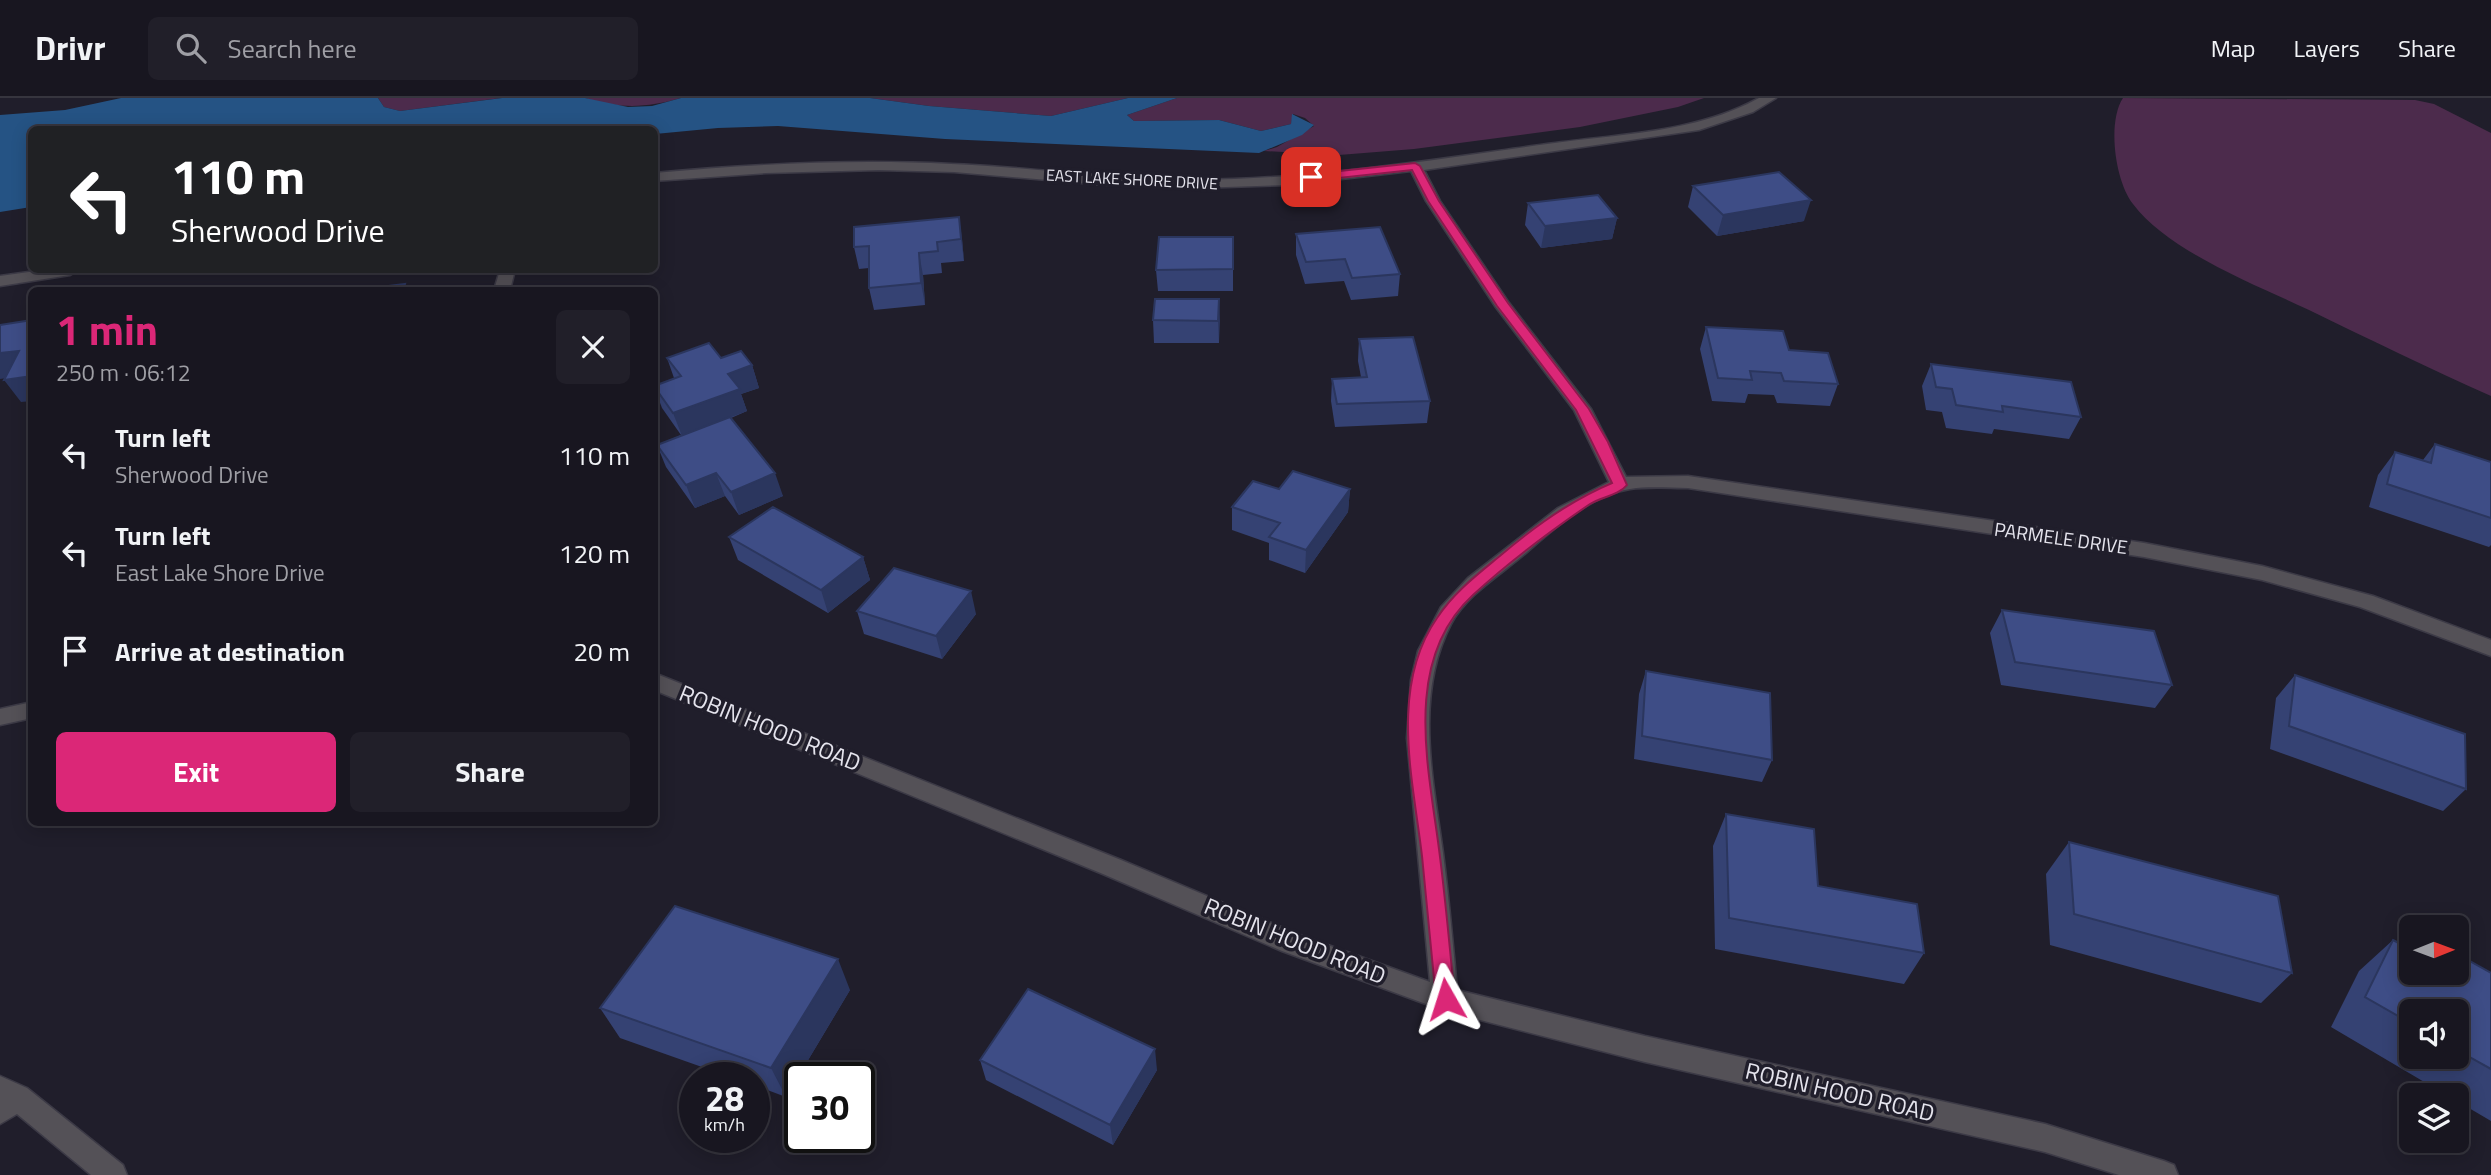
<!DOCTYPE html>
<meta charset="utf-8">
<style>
:root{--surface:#181620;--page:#211f29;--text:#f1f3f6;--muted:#9f9fa5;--line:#36353e;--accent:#db2777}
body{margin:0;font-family:"Titillium Web",sans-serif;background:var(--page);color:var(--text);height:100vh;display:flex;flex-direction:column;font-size:26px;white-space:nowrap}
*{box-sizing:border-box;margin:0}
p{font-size:23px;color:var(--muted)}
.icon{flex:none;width:38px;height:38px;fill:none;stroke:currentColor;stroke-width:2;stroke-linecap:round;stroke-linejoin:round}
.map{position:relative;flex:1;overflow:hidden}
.sheet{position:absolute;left:28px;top:189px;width:630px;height:539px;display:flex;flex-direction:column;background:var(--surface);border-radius:10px;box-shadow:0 4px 18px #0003,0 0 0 2px var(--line)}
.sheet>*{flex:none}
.banner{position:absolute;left:28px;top:28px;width:630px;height:147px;border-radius:10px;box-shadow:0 4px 18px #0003,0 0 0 2px var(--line);background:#202124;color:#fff;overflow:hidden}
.needle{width:46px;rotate:89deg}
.fabs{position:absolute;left:2399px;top:817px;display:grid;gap:14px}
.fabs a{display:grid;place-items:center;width:70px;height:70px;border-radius:10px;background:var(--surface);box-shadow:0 4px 18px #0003,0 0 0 2px var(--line);font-size:35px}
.speed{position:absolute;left:679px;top:964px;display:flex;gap:14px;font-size:35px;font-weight:700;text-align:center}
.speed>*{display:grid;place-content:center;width:91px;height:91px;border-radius:50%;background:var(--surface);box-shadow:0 4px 18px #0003,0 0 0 2px var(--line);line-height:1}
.speed small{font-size:18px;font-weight:400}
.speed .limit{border:4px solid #111;border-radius:10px;background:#fff;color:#111}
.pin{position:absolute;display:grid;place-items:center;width:60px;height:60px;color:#fff;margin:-30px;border-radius:14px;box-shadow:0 4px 10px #0006}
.me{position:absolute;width:77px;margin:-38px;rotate:354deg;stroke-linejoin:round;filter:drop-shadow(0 0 5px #0008)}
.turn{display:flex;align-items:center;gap:24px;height:147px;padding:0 28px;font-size:32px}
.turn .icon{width:91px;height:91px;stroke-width:2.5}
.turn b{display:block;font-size:49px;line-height:60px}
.round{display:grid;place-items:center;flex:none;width:74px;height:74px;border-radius:10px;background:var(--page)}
.summary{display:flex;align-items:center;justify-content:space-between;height:119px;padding:0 28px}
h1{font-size:42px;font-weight:700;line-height:52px;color:var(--accent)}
.action{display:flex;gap:14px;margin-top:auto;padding:14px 28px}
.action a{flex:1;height:80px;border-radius:10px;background:var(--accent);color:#fff;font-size:28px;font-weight:700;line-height:80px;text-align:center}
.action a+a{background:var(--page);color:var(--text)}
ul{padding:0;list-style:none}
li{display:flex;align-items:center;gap:21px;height:98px;padding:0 28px}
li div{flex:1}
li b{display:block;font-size:26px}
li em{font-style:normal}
header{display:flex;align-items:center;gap:42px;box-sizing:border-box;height:98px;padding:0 35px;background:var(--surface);border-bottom:2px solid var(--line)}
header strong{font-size:33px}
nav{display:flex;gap:38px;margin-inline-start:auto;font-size:24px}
.search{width:490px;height:63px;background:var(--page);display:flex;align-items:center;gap:18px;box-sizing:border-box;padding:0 24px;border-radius:10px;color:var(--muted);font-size:26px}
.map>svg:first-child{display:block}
.green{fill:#4c2b4c}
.water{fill:#255384}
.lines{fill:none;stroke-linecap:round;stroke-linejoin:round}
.minor-casing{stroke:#3c3a46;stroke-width:3}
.minor{fill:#545157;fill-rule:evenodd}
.wall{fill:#354273;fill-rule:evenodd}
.shaded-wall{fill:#2b365e}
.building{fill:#3e4d86;stroke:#2b365e;stroke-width:2}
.route{fill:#db2777;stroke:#8e194d;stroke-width:2}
.labels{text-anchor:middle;stroke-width:7;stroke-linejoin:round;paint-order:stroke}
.far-street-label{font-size:16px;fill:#e5e4ed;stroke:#201e2b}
.street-label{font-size:19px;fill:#e5e4ed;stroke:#201e2b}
.near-street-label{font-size:23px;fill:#e5e4ed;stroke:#201e2b}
</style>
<header>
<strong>Drivr</strong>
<div class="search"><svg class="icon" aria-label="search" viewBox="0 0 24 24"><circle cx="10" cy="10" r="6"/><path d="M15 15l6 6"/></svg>Search here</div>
<nav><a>Map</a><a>Layers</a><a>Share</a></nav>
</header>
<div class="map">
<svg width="2491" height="1077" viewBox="0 0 2491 1077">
<rect width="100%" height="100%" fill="#201e2b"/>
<!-- green -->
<path class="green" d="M 378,0 L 501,0 L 400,13 L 384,9 Z
M 585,0 L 681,0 C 646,10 620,11 585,0 Z
M 870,0 L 1128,0 L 1051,18 L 929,8 Z
M 1177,0 L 1704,0 L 1678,9 L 1580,29 L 1414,51 L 1339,57 L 1264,53 L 1277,49 L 1314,28 L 1305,20 L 1293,16 L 1291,26 L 1261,33 L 1219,22 L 1134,23 L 1127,17 Z
M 2123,0 L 2415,2 L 2434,6 L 2491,35 L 2491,298 C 2430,271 2369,241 2309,212 C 2256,187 2168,153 2133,106 C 2115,83 2107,24 2123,0 Z"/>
<!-- water -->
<path class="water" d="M 121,0 L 378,0 L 384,9 L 400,13 L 502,0 L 585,0 L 628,9 L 652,8 L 681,0 L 870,0 L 929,8 L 1051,18 L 1128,0 L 1177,0 L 1127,17 L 1134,23 L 1219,22 L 1261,33 L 1291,26 L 1292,16 L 1314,27 L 1302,37 L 1259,55 L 945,41 L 778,28 L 718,30 L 655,36 L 654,32 L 32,32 L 31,109 L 0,114 L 0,17 L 65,12 Z"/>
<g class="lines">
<defs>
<path id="minor" d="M 1759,0 L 1776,0 L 1753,14 L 1699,32 L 1424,72 L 1440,103 L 1509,205 L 1591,311 L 1626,379 L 1688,378 L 2144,445 L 2262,468 L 2373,498 L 2491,542 L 2491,558 L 2360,509 L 2262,482 L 2144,459 L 1688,390 C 1669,390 1649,388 1630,391 C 1591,397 1556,429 1527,454 C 1502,476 1467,496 1451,526 C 1414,597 1433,681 1443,755 C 1449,801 1453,847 1457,892 L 1645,938 L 2045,1026 L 2164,1063 L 2174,1067 L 2178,1077 L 2119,1077 L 2045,1054 L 1645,964 L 1445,913 L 1282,853 L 1103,776 L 654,592 L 654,575 L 1121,762 L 1300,837 L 1430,884 L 1407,640 L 1411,582 L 1418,553 L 1441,509 L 1468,480 L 1558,410 L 1609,384 L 1574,312 L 1495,208 L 1426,103 L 1411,73 L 1289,87 L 1196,90 L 1105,87 L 954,74 L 879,72 L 766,75 L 654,83 L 654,75 C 753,66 852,61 951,66 C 1033,69 1114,82 1197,82 C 1315,81 1431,62 1547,46 C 1618,36 1696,35 1759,0 Z
M 43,172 L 78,172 L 70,177 L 0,188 L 0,178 Z
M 500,172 L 515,172 L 510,192 L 494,192 Z
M 32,604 L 32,620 L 0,627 L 0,611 Z
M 0,978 L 27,990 L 123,1067 L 127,1077 L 91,1077 L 17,1016 L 0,1026 Z"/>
</defs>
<!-- minor casing -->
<use href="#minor" class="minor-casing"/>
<!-- minor -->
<use href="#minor" class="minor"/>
</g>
<!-- wall -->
<path class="wall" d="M 1693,88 L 1804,123 L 1717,138 L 1688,109 Z
M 1528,105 L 1617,120 L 1612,141 L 1541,150 L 1525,127 Z
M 1296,136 L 1400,176 L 1398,198 L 1351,202 L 1344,183 L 1305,186 L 1296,157 Z
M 1233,139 L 1233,193 L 1158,193 L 1156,172 Z
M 962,141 L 964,163 L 941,165 L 942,175 L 923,177 L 925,207 L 874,212 L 869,190 L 869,170 L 859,171 L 854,149 Z
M 1219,201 L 1219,245 L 1154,245 L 1153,222 Z
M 1706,229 L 1789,252 L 1838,286 L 1830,308 L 1777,305 L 1774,297 L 1748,296 L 1745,305 L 1712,303 L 1700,251 Z
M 1359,241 L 1430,303 L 1427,325 L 1335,329 L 1331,303 L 1332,281 L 1361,279 L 1358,263 Z
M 667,260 L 721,260 L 752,267 L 759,290 L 741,296 L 747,313 L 731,320 L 783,398 L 739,417 L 725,398 L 695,410 L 666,369 L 657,347 L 681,337 L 662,310 L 654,289 L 674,280 Z
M 1931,266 L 2081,319 L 2069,341 L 1994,331 L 1992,336 L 1946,330 L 1942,314 L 1926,312 L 1922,288 Z
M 2435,346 L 2491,364 L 2491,447 L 2489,449 L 2369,409 L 2378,377 L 2395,354 L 2423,362 Z
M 1279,391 L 1350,391 L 1348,414 L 1305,475 L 1269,462 L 1269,445 L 1232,432 L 1232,409 Z
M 729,439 L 863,459 L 870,482 L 828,515 L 738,462 Z
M 2002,512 L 2172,587 L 2155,610 L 2001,587 L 1990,535 Z
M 857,513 L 976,516 L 942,561 L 864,536 Z
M 1646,573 L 1772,662 L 1762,684 L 1634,661 L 1639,596 Z
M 2295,577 L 2466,691 L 2443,713 L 2270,651 L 2276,600 Z
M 1726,716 L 1818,788 L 1924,855 L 1904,886 L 1715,851 L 1713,748 Z
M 2069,744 L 2292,875 L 2261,905 L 2050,847 L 2046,776 Z
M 2393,842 L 2412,875 L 2491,875 L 2491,1023 L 2457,1003 L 2457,998 L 2448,998 L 2331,929 L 2359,873 ZM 2412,914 L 2457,914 L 2457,959 L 2412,959 Z
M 850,892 L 786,999 L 754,987 L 754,980 L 733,980 L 620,940 L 600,910 Z
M 980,962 L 1157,972 L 1113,1047 L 986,982 Z"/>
<!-- shaded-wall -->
<path class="shaded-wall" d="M 1811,102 L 1804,123 L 1717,138 L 1723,117 Z
M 959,119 L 962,141 L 964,163 L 961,141 Z
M 1617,120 L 1612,141 L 1541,150 L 1545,128 Z
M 919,155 L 923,177 L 925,207 L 921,185 Z
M 1219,201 L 1220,223 L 1219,245 L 1218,223 Z
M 19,253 L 32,276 L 0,281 L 0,255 Z
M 752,267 L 759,290 L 741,296 L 747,313 L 682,338 L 673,315 L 728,276 Z
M 32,278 L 32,303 L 21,304 L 4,282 Z
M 716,375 L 725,398 L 695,410 L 686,387 Z
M 775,375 L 783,398 L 739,417 L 731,394 Z
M 1350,391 L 1348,414 L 1305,475 L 1306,452 Z
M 863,459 L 870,482 L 828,515 L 821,492 Z
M 971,493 L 976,516 L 942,561 L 936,538 Z
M 838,861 L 850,892 L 786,999 L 771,970 Z
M 1155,951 L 1157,972 L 1113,1047 L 1110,1027 Z"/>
<!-- building -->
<path class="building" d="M 1779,74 L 1811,102 L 1723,117 L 1693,88 Z
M 1598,97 L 1617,120 L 1545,128 L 1528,105 Z
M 959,119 L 961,141 L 937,144 L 938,153 L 919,155 L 921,185 L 869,190 L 869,148 L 854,149 L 854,129 Z
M 1380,129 L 1400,176 L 1352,180 L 1345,161 L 1306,164 L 1296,136 Z
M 1159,139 L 1233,139 L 1233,171 L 1156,172 Z
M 405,186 L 403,192 L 356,192 Z
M 1155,201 L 1219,201 L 1218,223 L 1153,222 Z
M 32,222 L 32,278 L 4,282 L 19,253 L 0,255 L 0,227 Z
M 1706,229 L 1783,233 L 1789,252 L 1828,255 L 1838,286 L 1784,283 L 1781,275 L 1750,273 L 1752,282 L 1718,280 Z
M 1413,239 L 1430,303 L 1337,306 L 1332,281 L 1367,279 L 1359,241 Z
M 709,245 L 721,260 L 741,253 L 752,267 L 728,276 L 740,291 L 673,315 L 654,288 L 681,278 L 667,260 Z
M 1931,266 L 2071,284 L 2081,319 L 2002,308 L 2003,314 L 1956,307 L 1952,291 L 1936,289 Z
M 730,319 L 775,375 L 731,394 L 716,375 L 686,387 L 657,347 Z
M 2435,346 L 2491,364 L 2491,420 L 2387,386 L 2395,354 L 2431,365 Z
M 1293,373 L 1350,391 L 1306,452 L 1269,439 L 1280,425 L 1232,409 L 1253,383 L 1279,391 Z
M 773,409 L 863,459 L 821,492 L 729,439 Z
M 894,470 L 971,493 L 936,538 L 857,513 Z
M 2002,512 L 2154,533 L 2172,587 L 2015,564 Z
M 1646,573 L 1770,595 L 1772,662 L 1642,638 Z
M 2295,577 L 2465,636 L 2466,691 L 2289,628 Z
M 1726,716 L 1814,731 L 1818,788 L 1917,806 L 1924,855 L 1729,820 Z
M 2069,744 L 2278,798 L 2292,875 L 2074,816 Z
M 675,808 L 838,861 L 771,970 L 600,910 Z
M 2393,842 L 2412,852 L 2412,875 L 2457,875 L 2457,856 L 2491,875 L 2491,971 L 2457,952 L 2457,914 L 2412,914 L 2412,926 L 2365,899 Z
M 1028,891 L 1155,951 L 1110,1027 L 980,962 Z"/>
<!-- route -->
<path class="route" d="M 1415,65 L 1420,68 L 1439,103 L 1508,205 L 1589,311 L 1608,344 L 1627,387 C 1619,397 1602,399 1590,406 C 1549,434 1510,463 1473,497 C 1400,564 1430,674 1440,759 C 1446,806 1450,854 1455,901 L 1453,907 L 1446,910 L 1438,907 L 1436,901 C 1431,853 1427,806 1422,758 C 1413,682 1389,589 1437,520 C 1454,494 1478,476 1501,457 C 1535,428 1571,402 1612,385 L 1576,312 L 1497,208 L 1428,103 L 1412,72 L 1311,83 L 1305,79 L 1311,76 Z"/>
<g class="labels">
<!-- far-street labels -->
<g class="far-street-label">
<text transform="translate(1132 81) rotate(3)" y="6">EAST LAKE SHORE DRIVE</text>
</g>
<!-- street labels -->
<g class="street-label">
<text transform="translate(2061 440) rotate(8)" y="7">PARMELE DRIVE</text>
</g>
<!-- near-street labels -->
<g class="near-street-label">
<text transform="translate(770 630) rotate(22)" y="8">ROBIN HOOD ROAD</text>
<text transform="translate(1295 843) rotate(22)" y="8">ROBIN HOOD ROAD</text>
<text transform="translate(1840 994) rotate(13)" y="8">ROBIN HOOD ROAD</text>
</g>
</g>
</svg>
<div class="fabs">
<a><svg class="needle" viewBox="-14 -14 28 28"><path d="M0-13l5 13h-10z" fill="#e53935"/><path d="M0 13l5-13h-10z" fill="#9f9fa5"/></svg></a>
<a><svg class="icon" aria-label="sound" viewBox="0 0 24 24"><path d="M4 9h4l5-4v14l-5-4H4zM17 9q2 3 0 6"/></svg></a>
<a><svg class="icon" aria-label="layers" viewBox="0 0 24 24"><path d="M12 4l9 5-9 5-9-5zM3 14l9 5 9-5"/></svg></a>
</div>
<div class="speed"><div>28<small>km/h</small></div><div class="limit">30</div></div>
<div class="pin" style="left:1311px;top:79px;background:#d93025"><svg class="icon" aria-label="arrive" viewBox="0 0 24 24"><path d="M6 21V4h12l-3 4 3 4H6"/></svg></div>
<svg class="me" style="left:1446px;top:901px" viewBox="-20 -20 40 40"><path d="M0-17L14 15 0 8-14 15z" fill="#db2777" stroke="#fff" stroke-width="4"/></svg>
<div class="banner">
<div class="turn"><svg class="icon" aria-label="left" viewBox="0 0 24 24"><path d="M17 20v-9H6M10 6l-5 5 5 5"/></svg><div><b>110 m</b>Sherwood Drive</div></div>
</div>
<section class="sheet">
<div class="summary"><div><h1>1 min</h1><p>250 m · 06:12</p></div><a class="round"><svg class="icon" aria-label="close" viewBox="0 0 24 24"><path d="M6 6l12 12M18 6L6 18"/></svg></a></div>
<ul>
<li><svg class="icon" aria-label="left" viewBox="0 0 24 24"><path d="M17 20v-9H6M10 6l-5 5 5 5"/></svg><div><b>Turn left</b><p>Sherwood Drive</p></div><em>110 m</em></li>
<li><svg class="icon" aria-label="left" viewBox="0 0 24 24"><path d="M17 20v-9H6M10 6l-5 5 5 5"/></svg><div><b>Turn left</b><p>East Lake Shore Drive</p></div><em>120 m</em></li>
<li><svg class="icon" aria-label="arrive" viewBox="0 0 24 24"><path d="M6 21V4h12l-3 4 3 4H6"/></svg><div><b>Arrive at destination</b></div><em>20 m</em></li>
</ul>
<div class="action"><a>Exit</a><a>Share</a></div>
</section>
</div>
